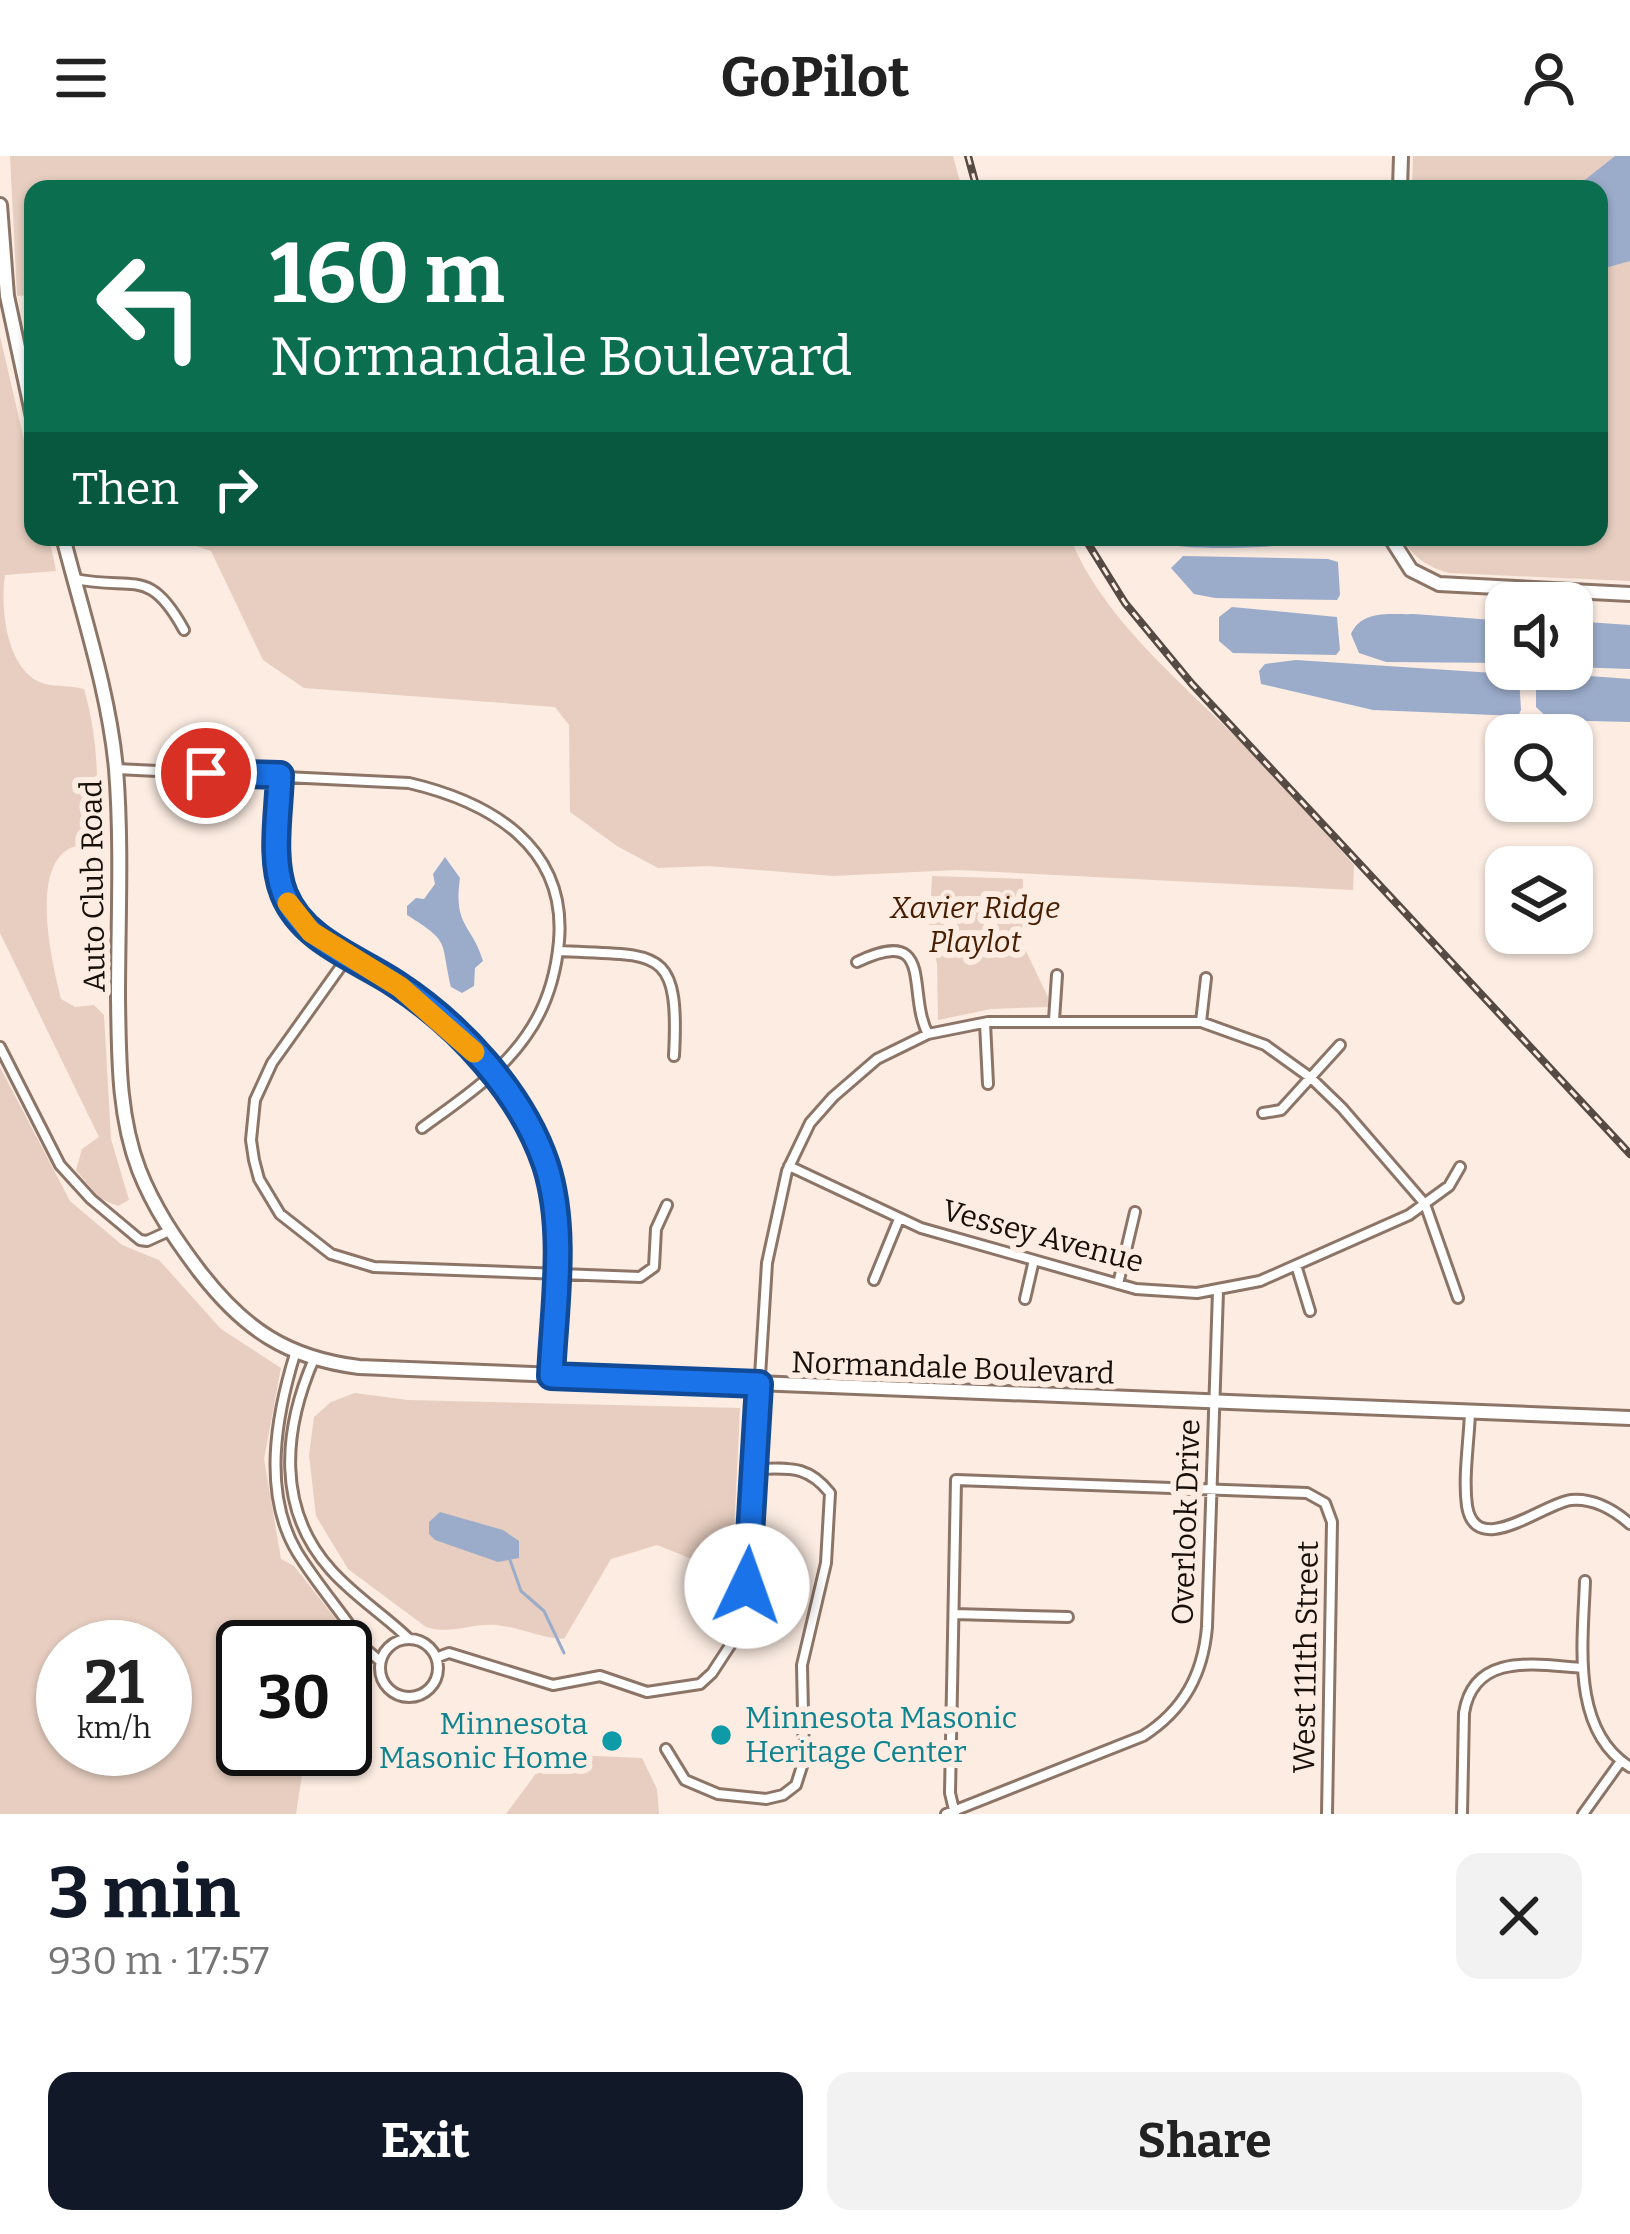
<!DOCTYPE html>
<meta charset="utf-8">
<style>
:root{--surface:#fff;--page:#f2f2f2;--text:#222;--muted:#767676;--accent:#111827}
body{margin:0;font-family:Bitter,serif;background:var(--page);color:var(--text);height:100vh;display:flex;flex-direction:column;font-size:45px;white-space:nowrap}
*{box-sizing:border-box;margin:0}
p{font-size:39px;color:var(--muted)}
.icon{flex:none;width:66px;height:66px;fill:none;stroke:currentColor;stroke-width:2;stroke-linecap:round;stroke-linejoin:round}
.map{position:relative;height:1658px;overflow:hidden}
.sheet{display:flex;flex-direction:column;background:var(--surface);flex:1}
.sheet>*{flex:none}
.guide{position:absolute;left:24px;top:24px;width:1584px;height:366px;border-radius:24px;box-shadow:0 3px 9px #0004;background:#0b6e4f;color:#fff;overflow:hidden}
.buttons{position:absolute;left:1485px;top:426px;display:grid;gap:24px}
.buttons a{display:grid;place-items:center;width:108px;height:108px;border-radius:24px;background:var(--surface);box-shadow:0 3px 9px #0004;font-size:60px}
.speed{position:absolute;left:36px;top:1464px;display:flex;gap:24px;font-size:60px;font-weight:700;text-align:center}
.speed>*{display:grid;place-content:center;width:156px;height:156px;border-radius:50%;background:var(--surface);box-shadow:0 3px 9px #0004;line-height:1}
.speed small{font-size:30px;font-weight:400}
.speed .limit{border:6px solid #111;border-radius:18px;background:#fff;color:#111}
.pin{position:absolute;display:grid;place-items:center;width:102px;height:102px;color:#fff;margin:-51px;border:6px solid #fff;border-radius:50%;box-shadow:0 3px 12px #0007}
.me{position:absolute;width:132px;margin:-66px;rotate:3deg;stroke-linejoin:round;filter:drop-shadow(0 0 9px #0008)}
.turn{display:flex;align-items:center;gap:42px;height:252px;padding:0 48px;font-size:54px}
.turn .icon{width:156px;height:156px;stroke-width:2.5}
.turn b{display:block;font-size:84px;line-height:102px}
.then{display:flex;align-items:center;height:114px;padding:0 48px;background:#0003;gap:24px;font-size:45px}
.round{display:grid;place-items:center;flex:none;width:126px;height:126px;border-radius:24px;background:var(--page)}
.head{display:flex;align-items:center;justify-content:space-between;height:204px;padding:0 48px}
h1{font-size:72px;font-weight:700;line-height:90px;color:var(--accent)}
.primary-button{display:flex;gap:24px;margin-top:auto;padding:24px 48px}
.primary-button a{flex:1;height:138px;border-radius:24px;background:var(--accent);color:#fff;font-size:48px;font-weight:700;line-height:138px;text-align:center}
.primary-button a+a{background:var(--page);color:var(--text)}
header{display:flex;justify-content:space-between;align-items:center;height:156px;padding:0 48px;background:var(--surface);font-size:54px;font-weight:700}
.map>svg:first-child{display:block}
.green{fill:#e7cec0;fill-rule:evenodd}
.water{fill:#9bacca}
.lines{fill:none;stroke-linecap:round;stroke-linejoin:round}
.stream{stroke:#9bacca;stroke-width:3}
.street-casing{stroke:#8c7567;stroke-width:14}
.secondary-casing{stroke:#8c7567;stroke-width:18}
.street{stroke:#fff;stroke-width:8}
.secondary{stroke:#fff;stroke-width:12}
.rail-casing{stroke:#554a44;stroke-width:8}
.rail{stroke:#fcece2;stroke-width:3;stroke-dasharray:9;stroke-linecap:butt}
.route-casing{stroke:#114b97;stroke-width:30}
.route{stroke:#1a73e8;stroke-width:21}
.slow{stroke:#f59e0b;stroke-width:21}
.culture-dot{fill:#0f9aa8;stroke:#fcece2;stroke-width:4.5}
.labels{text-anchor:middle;stroke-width:12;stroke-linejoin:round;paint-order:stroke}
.street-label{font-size:30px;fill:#180f0a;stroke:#fcece2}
.park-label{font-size:30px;font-style:italic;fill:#471d00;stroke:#fcece2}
.culture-label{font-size:30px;fill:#0d838f;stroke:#fcece2;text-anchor:start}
</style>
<header><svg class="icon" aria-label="menu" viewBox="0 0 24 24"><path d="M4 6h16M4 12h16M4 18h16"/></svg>GoPilot<svg class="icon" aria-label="person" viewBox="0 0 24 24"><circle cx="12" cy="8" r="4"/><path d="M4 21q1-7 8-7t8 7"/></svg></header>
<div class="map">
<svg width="1630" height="1658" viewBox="0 0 1630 1658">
<rect width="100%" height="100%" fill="#fcece2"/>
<!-- green -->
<path class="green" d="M 10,0 L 953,0 L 962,33 L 33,33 L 33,139 L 17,140 Z
M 1413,0 L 1630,0 L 1630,425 L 1449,417 C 1426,410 1414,402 1401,381 L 1599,381 L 1599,33 L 1412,33 Z
M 0,180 L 33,323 L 33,381 L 49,381 L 56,415 L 5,419 C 0,451 6,517 45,528 C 57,531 70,529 84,533 C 99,586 99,634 95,688 C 86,689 74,689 67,694 C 31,718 52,807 61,843 L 75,851 L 94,849 L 104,859 L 111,983 L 129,1044 L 118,1050 L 99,1042 L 76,1014 L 82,993 L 99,981 L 0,777 Z
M 170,381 L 1070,381 C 1103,466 1191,534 1254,599 C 1289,634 1321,672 1354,709 L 1353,734 L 957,714 L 833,720 L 708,710 L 658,712 L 617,690 L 570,656 L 569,569 L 555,551 L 304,532 L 263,504 L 211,395 Z
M 932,720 L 1023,723 L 1022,787 L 1048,841 L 1048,851 L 991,853 L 938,864 L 937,807 L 929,779 Z
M 0,911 L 70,1045 L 122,1089 L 159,1104 L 221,1173 L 281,1212 L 264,1303 L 281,1403 L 294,1410 L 350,1481 L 370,1520 L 364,1535 L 345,1552 L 345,1491 L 243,1491 L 243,1593 L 306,1593 L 296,1658 L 0,1658 ZM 63,1491 L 165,1491 L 165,1593 L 63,1593 Z
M 355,1237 L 408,1244 L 740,1252 L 732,1419 L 657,1389 L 611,1403 L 564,1483 C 540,1482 519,1471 496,1469 C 471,1467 451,1479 426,1471 L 348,1413 L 316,1360 L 309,1299 L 314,1261 L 331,1246 Z
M 572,1599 L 642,1602 L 657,1633 L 659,1658 L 506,1658 L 546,1604 Z"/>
<!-- water -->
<path class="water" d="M 1615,0 L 1630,0 L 1630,105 L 1605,112 L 1599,108 L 1599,33 L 1580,33 L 1581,27 Z
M 1140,381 L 1329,381 L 1329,382 L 1325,387 C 1276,389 1183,400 1140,381 Z
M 1183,400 L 1328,403 L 1338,406 L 1340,439 L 1337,444 L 1215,442 L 1194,438 L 1171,412 Z
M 1232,451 L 1337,461 L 1340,494 L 1336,499 L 1233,497 L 1219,485 L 1219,461 Z
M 1414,458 L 1506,465 L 1506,507 L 1386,506 L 1359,497 L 1351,478 C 1362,453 1391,459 1414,458 Z
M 1572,465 L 1630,469 L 1630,513 L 1572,511 Z
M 1296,504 L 1509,518 L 1519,521 L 1521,554 L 1518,560 L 1373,554 L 1261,528 L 1259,515 L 1265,508 Z
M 1549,517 L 1630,523 L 1630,566 L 1550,564 L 1536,551 L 1536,527 Z
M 445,701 L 460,722 C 453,771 472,768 483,805 L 475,812 L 474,830 L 462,837 L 451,831 C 440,783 451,787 407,759 L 407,750 L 416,742 L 424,743 L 435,728 L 433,718 Z
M 440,1356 L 503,1374 L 519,1385 L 519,1402 L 498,1406 L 435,1384 L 429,1378 L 429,1366 Z"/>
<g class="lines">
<!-- stream -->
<path class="stream" d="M 510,1404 L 521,1435 L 544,1455 L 564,1497"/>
<defs>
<path id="street" d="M 75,423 C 134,435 149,410 184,474
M 116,613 L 409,627 C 490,646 567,690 559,785 C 556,819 546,852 526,880 C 499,919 460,944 422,972
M 280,619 C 279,657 270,703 284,738 C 303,785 358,803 397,829 C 475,880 543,963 556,1057 L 551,1218
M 558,795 C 658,800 680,788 674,900
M 349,799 L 272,907 L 255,944 L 251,984 L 254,1004 L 259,1023 L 280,1058 L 331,1098 L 374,1111 L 640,1121 L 654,1111 L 656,1073 L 667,1049
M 857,806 C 936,768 906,837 928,878
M 1054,864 L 1057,819
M 1201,866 L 1206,822
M 985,867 L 988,928
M 0,891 L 60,1009 L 91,1043 L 140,1084 L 147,1085 L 169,1075
M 1263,957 L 1281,954 L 1340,889
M 789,1010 L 921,1072 L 1136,1133 L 1197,1137 L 1260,1125 L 1409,1059 L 1449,1030 L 1460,1011
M 1296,1109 L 1310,1155
M 874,1124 L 899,1063
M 1118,1128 L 1135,1056
M 1025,1143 L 1034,1104
M 295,1198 C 276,1260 262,1337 297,1396 C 318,1430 345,1460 367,1494 L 380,1505
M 314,1203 C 283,1274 276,1353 331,1414 C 354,1440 383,1458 408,1482
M 1470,1256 C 1469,1286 1463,1321 1467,1350 C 1476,1404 1544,1347 1571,1344 C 1594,1342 1613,1353 1630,1368
M 1585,1425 C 1583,1485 1570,1574 1630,1611
M 954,1458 L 1068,1461
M380 1512a29 29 0 1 1 58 0a29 29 0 1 1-58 0Z
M 438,1501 L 449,1497 L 553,1529 L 600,1520 L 647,1536 L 700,1528 L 712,1517 L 731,1488 L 747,1430 L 767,1107 L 787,1015 L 810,967 L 833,941 L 877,903 L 928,878 L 988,866 L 1201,866 L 1265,889 L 1311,922 L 1342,952 L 1425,1048 L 1458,1142
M 666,1593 L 685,1624 L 718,1638 L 766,1643 L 783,1639 L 796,1629 L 804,1604 L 802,1509 L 826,1407 L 830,1337 C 806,1307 787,1313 752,1313
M 946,1658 L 1143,1580 C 1184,1554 1203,1518 1207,1471 L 1218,1135
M 955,1658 L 950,1637 L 956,1324 L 1307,1337 L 1325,1347 L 1332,1366 L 1327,1658
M 1462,1658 L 1464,1557 C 1474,1495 1537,1509 1583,1512
M 1583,1658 L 1621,1605"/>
<path id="secondary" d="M 1400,33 L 1401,0
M 0,49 L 7,140 L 33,261
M 63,381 C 82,456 109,536 116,613 C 122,689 118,766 118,842 C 119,900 118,959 139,1014 C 154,1052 175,1083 200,1116 C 244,1173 287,1202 359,1211 L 1630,1262
M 1390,381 L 1411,414 L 1439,428 L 1630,438"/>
</defs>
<!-- street casing -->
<use href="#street" class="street-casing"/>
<!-- secondary casing -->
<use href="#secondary" class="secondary-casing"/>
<!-- street -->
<use href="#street" class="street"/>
<!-- secondary -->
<use href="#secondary" class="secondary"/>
<defs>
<path id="rail" d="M 968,0 L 977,33
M 1084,381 L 1125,447 L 1192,528 L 1630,998"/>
</defs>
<!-- rail casing -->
<use href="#rail" class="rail-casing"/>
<!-- rail -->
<use href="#rail" class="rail"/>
</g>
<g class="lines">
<defs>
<path id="route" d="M 206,617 L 280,619 C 279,656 270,703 284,738 C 303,785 357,802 396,828 C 459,869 522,937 546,1009 C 567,1074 554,1153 551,1220 L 759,1228 L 747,1430"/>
</defs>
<!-- route casing -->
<use href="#route" class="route-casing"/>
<!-- route -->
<use href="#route" class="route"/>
<!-- slow -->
<path class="slow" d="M 288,747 L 311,776 L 400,831 L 474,896"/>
</g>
<!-- markers -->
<g class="culture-dot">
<circle cx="721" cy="1579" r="12"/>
<circle cx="612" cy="1585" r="12"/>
</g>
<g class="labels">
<!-- street labels -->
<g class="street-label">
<text transform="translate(93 730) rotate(-91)" y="10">Auto Club Road</text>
<text transform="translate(1043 1080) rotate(15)" y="10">Vessey Avenue</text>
<text transform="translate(953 1212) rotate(2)" y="10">Normandale Boulevard</text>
<text transform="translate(1186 1366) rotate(-88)" y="10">Overlook Drive</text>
<text transform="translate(1306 1501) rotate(-89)" y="10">West 111th Street</text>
</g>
<!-- park labels -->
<g class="park-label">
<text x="975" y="762">Xavier Ridge<tspan x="975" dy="34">Playlot</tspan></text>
</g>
<!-- culture labels -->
<g class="culture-label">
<text x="745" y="1572">Minnesota Masonic<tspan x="745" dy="34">Heritage Center</tspan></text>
<text x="588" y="1578" text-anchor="end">Minnesota<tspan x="588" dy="34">Masonic Home</tspan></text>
</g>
</g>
</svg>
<div class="buttons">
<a><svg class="icon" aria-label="sound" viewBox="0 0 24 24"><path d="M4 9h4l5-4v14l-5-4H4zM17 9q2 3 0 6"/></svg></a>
<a><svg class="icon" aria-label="search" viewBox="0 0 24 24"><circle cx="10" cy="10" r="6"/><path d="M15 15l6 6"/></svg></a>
<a><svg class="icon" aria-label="layers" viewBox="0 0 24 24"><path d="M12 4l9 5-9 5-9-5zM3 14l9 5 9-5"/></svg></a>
</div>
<div class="speed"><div>21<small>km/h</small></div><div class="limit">30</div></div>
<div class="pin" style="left:206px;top:617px;background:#d93025"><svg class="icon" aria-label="arrive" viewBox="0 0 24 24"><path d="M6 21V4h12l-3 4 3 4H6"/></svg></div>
<svg class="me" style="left:747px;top:1430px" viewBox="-20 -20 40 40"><circle r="19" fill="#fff"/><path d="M0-13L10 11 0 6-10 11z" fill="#1a73e8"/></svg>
<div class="guide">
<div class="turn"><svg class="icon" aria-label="left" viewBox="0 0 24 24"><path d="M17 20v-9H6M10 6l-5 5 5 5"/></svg><div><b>160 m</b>Normandale Boulevard</div></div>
<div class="then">Then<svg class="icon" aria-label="right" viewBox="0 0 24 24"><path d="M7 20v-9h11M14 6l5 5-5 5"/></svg></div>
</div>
</div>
<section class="sheet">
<div class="head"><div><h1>3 min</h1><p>930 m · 17:57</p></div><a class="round"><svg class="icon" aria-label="close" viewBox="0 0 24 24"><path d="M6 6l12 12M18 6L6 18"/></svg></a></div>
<div class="primary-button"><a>Exit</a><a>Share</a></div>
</section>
